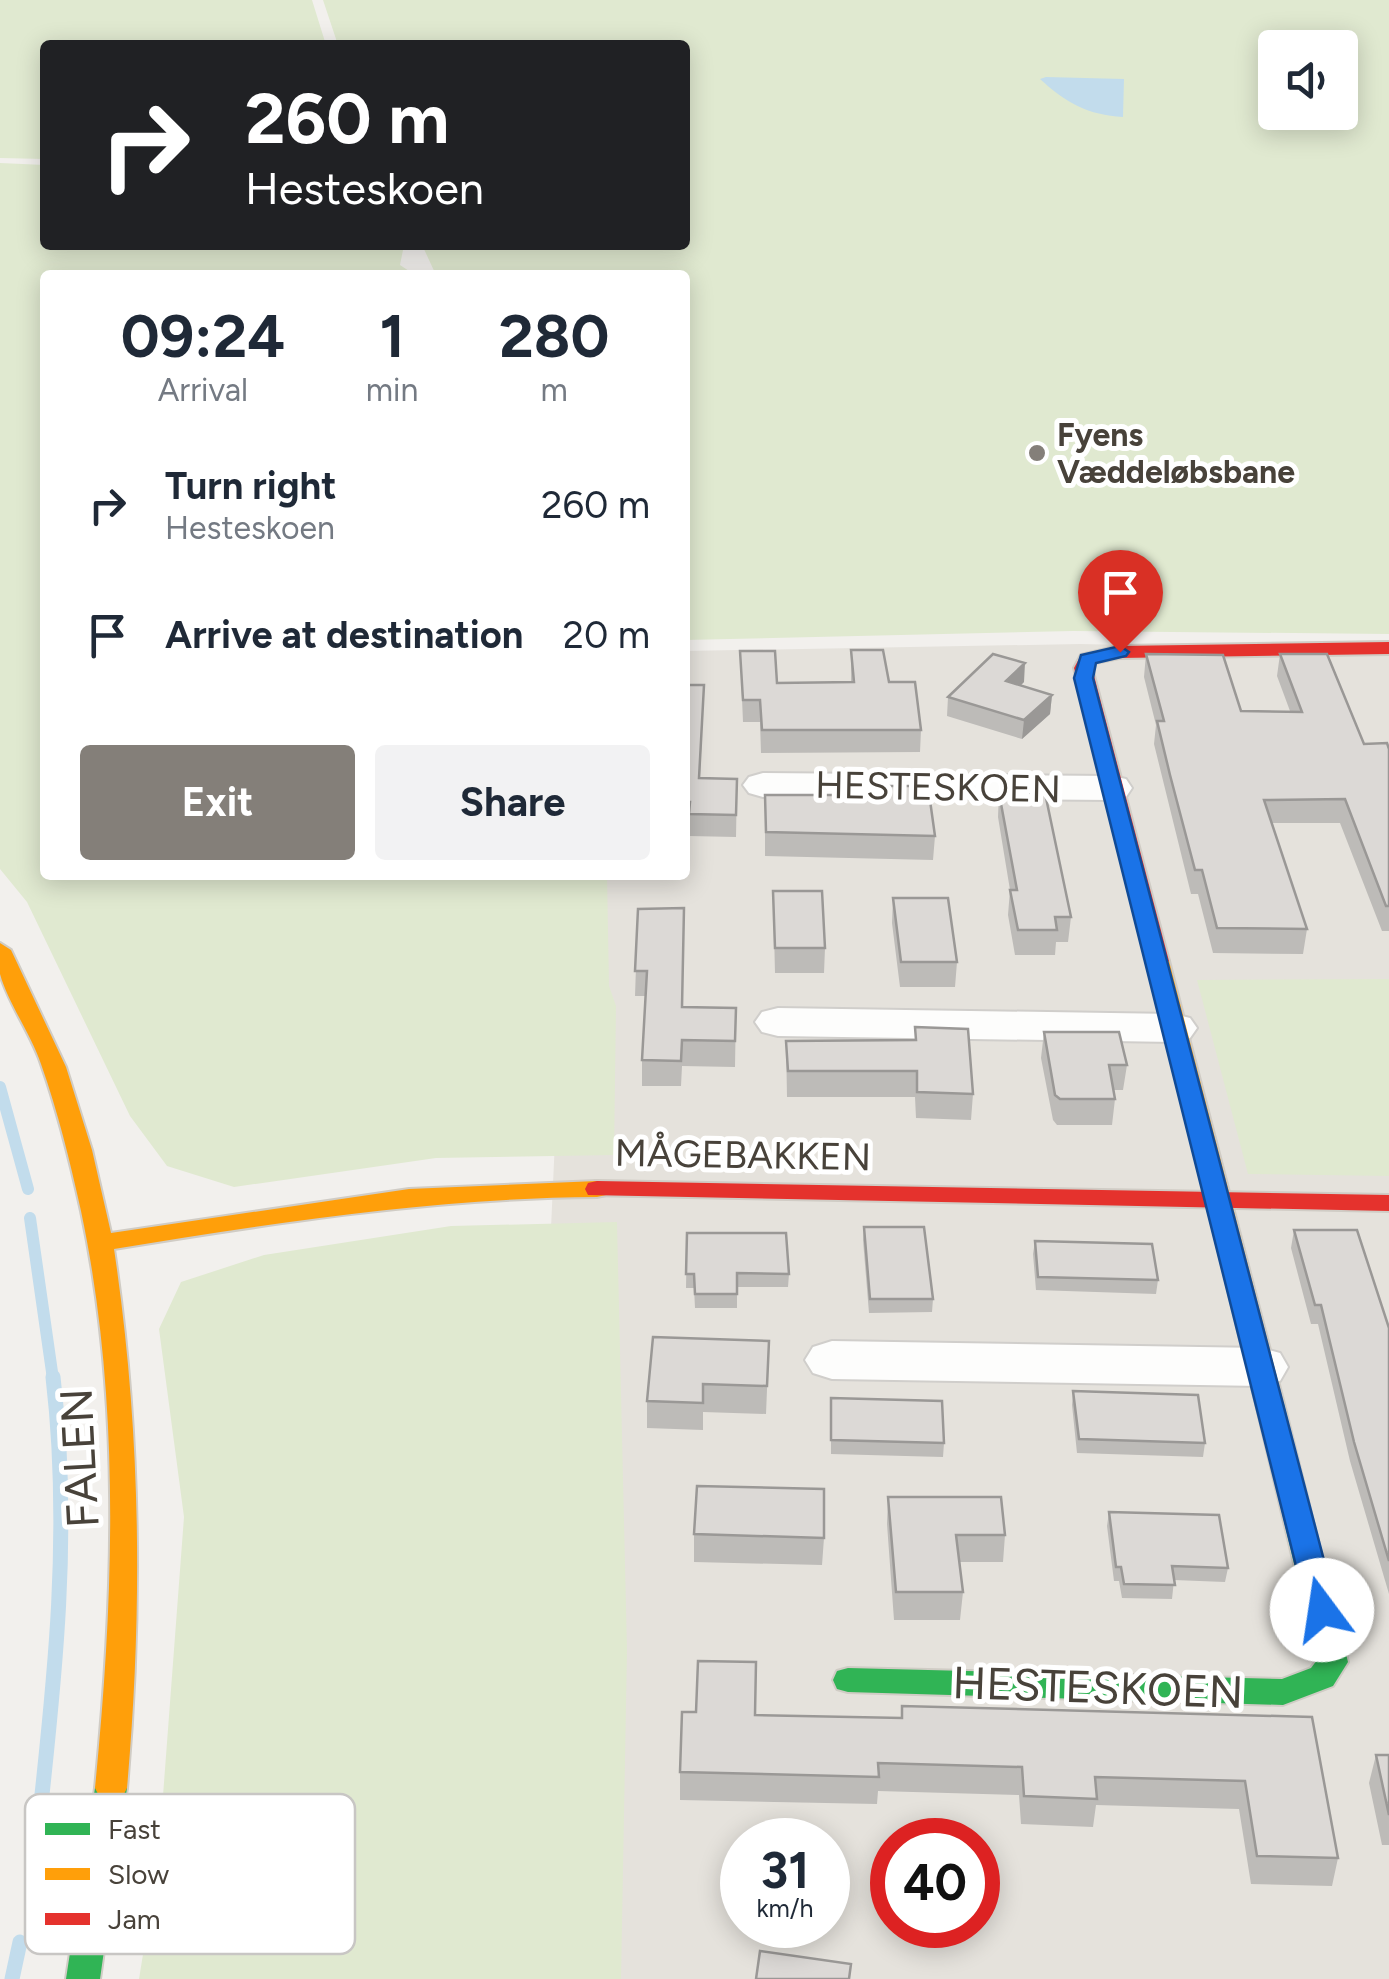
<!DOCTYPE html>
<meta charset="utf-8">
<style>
:root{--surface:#fff;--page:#f2f2f3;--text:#1f2937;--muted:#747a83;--accent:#847f79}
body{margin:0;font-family:Figtree,sans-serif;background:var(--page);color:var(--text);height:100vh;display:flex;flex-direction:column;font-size:38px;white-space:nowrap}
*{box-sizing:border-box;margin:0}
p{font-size:32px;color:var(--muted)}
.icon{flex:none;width:55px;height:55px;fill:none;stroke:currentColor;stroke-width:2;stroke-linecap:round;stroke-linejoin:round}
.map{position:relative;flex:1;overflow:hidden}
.drawer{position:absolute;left:40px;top:270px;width:650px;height:610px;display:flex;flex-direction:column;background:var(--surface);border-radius:10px;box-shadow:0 5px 25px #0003}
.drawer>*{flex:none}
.top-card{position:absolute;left:40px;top:40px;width:650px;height:210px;border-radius:10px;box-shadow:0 5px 25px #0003;background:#202124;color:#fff;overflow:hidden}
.tools{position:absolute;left:1258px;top:30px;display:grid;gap:20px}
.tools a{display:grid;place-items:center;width:100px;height:100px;border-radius:10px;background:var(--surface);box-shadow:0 5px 25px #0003;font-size:50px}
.speed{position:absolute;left:720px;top:1818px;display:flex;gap:20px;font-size:50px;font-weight:700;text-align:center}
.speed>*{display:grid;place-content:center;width:130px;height:130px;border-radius:50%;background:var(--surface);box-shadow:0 5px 25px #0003;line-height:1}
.speed small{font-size:25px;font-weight:400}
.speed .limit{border:15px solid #d22;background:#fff;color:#111}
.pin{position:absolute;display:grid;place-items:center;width:85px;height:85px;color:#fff;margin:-102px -42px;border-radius:50% 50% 50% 0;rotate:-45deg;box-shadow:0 0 10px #0007}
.pin .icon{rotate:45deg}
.me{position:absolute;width:110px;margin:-55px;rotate:346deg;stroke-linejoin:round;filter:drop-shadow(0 0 8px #0008)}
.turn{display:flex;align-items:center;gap:35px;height:210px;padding:0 40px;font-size:45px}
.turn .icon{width:130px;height:130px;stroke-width:2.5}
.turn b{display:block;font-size:70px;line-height:85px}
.eta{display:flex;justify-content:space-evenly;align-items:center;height:170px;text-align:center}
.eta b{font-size:60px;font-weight:700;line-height:70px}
.primary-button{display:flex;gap:20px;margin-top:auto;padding:20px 40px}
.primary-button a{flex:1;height:115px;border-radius:10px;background:var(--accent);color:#fff;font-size:40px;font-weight:700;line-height:115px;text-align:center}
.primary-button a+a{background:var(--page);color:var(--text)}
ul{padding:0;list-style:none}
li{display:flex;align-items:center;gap:30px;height:130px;padding:0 40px}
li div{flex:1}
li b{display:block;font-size:38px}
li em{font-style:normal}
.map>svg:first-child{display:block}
.residential{fill:#e5e2dc;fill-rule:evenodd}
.green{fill:#e0e9d0;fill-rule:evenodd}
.water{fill:#c2dcec}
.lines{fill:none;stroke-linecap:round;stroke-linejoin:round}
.stream-far1{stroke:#c2dcec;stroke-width:12}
.stream{stroke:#c2dcec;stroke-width:15}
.street-casing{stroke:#d0cecb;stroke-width:4}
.fast-casing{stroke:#d0ccc5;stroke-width:4}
.slow-casing{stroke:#d0ccc5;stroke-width:4}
.jam-casing{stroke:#d0ccc5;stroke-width:4}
.street{fill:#fdfdfc;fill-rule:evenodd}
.fast{fill:#30b455;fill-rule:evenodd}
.slow{fill:#ff9f0a;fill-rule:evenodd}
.jam{fill:#e5322d;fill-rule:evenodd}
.wall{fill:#bdbbb8}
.shaded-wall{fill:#9a9896}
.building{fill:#dcd9d6;stroke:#9a9896;stroke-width:2.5}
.route{fill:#1a73e8;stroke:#114b97;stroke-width:2.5}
.poi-dot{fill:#847f79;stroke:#fff;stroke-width:4}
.labels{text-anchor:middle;stroke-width:10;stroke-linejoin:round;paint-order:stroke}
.far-poi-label{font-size:32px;font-weight:bold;fill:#48423a;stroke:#fff;text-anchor:start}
.street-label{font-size:38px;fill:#48423a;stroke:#fff}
.near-street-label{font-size:45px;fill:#48423a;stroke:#fff}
.key{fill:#fff;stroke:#c8c6c4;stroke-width:2.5}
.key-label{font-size:28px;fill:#48423a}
</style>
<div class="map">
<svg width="1389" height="1979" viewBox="0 0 1389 1979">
<rect width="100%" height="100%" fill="#f2f0ed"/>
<!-- residential -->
<path class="residential" d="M 1080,644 L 1389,651 L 1389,1979 L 517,1979 L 567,875 L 685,875 L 685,651 ZM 742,1840 L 828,1840 L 828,1925 L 742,1925 ZM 892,1840 L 978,1840 L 978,1925 L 892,1925 Z"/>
<!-- green -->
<path class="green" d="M 0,0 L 312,0 L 326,45 L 45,45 L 45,159 L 0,158 Z
M 323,0 L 1389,0 L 1389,634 L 1073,631 L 685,640 L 685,275 L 436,275 L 423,247 L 685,245 L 685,45 L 338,45 ZM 1275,48 L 1340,48 L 1340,112 L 1275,112 Z
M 0,163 L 45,165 L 45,245 L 404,245 L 400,265 L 415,275 L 45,275 L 45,875 L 607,875 L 609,986 L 616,1006 L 614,1155 L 436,1158 L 234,1187 L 167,1166 L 130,1116 L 27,902 L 0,869 Z
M 1389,979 L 1389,1176 L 1248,1174 L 1197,980 Z
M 617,1222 L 627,1650 L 621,1979 L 139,1979 L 158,1862 L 184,1517 L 159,1329 L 181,1282 L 264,1255 L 451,1226 Z"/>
<!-- water -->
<path class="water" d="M 1046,77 L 1124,79 L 1123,117 C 1088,115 1066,103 1040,79 Z"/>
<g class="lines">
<!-- stream-far1 -->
<path class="stream-far1" d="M 0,1087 L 28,1189
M 30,1218 L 53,1379"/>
<!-- stream -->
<path class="stream" d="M 38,1831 C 55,1679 71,1530 53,1377
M 12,1979 L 20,1942"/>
<defs>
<path id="street" d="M 763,773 L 1112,776 L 1126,779 L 1132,788 L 1126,797 L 1112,800 L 763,797 L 749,793 L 743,785 L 749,777 Z
M 778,1008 L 1174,1014 L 1190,1018 L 1197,1028 L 1190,1038 L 1174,1042 L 778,1036 L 762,1032 L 755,1022 L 762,1012 Z
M 832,1341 L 1261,1348 L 1280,1353 L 1288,1367 L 1280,1381 L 1261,1386 L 832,1379 L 813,1373 L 805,1360 L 813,1347 Z"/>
<path id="fast" d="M 1270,1394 L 1280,1397 L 1284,1404 L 1348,1662 L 1333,1686 L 1283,1705 L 848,1692 L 837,1689 L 833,1680 L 837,1671 L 848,1668 L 1282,1679 L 1311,1668 L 1317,1660 L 1256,1404 L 1260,1397 Z
M 111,1775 L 122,1778 L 127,1788 L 100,1979 L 66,1979 L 95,1788 L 100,1778 Z"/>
<path id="slow" d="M 0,943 L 11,950 L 66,1067 L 92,1150 L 111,1233 L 409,1189 L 597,1181 L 606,1183 L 609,1189 L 606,1195 L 597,1197 C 434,1198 274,1223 114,1249 C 141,1429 143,1607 127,1788 L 122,1798 L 111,1801 L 100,1798 L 95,1788 C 114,1597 121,1400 81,1211 C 70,1161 58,1112 41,1064 C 31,1034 8,1003 0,974 C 0,965 0,953 0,943 Z
M 1158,954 L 1169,961 L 1284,1404 L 1280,1411 L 1270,1414 L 1260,1411 L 1256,1404 L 1147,961 Z"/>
<path id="jam" d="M 1389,642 L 1389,654 L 1119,658 L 1095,663 L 1092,668 L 1169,961 L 1158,968 L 1150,966 L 1074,668 L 1081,655 L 1119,646 Z
M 597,1181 L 1389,1195 L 1389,1211 L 588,1195 L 585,1189 L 588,1183 Z"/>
</defs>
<!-- street casing -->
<use href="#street" class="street-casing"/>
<!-- fast casing -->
<use href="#fast" class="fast-casing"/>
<!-- slow casing -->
<use href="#slow" class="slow-casing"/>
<!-- jam casing -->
<use href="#jam" class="jam-casing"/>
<!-- street -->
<use href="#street" class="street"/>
<!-- fast -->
<use href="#fast" class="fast"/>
<!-- slow -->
<use href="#slow" class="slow"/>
<!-- jam -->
<use href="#jam" class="jam"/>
</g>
<!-- wall -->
<path class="wall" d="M 851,650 L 889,682 L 921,730 L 920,752 L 761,753 L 760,722 L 743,722 L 740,651 L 777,683 L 851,682 Z
M 1146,654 L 1241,711 L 1290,711 L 1277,676 L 1280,654 L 1364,744 L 1389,749 L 1389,931 L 1382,931 L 1340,823 L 1272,823 L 1307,929 L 1303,954 L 1213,953 L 1198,894 L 1191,894 L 1154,744 L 1156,725 L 1144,677 Z
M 1024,682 L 1020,686 L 1052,695 L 1050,714 L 1022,739 L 947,716 L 948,697 Z
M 685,685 L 704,685 L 700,778 L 737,779 L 736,837 L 689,836 L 689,824 L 685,824 Z
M 883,786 L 935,836 L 933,860 L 765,856 L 765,795 L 883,795 Z
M 999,793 L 1071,917 L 1068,942 L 1056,942 L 1055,955 L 1015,955 L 1008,915 L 1010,890 L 998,817 Z
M 773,891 L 825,948 L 824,973 L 775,973 Z
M 893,898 L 957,962 L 955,987 L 900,987 L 892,923 Z
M 638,909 L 682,1007 L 736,1008 L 735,1067 L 682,1066 L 681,1086 L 642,1086 L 642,1060 L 645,996 L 635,996 Z
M 915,1027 L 973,1094 L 971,1120 L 916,1118 L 915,1097 L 787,1097 L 786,1041 L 915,1040 Z
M 1044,1032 L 1127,1065 L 1123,1090 L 1113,1090 L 1115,1099 L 1112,1125 L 1057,1125 L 1053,1120 L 1041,1058 Z
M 864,1227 L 933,1299 L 932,1312 L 869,1313 L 863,1240 Z
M 1294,1230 L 1389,1328 L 1389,1594 L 1350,1461 L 1318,1324 L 1311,1324 L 1291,1248 Z
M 687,1233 L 789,1274 L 788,1287 L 737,1287 L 737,1308 L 695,1308 L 694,1288 L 686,1288 Z
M 1035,1241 L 1158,1280 L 1156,1294 L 1036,1290 L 1033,1254 Z
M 769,1341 L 766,1414 L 703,1412 L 703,1430 L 647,1428 L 647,1401 Z
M 1073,1391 L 1205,1443 L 1203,1457 L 1077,1453 L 1072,1405 Z
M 831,1398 L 944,1443 L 943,1457 L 831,1454 Z
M 888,1497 L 1005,1535 L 1003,1562 L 960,1562 L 963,1592 L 960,1620 L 894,1620 L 887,1524 Z
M 1109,1512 L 1228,1568 L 1225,1582 L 1174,1580 L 1172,1599 L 1122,1598 L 1119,1581 L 1114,1581 L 1107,1526 Z
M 694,1534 L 824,1538 L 822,1565 L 694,1562 Z
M 902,1706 L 1312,1717 L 1338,1858 L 1332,1886 L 1251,1884 L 1239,1809 L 1096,1805 L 1093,1827 L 1021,1824 L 1019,1795 L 878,1791 L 877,1804 L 680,1800 L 680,1772 L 755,1715 L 901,1718 Z
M 1376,1755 L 1389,1755 L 1389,1845 L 1382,1845 L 1369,1783 Z"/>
<!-- shaded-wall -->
<path class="shaded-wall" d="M 1025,663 L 1024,682 L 1005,701 L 1006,681 Z
M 1052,695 L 1050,714 L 1022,739 L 1024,720 Z"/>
<!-- building -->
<path class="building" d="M 851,650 L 883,650 L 889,682 L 915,682 L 921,730 L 762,730 L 760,700 L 743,700 L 740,651 L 775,651 L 777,683 L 854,682 Z
M 993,654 L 1025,663 L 1006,681 L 1052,695 L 1024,720 L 948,697 Z
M 1146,654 L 1223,655 L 1241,711 L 1302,712 L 1280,654 L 1327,654 L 1364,744 L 1387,743 L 1389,749 L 1389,906 L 1386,906 L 1345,799 L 1264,800 L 1307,929 L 1217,928 L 1202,870 L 1195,870 L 1170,775 L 1157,721 L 1164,721 Z
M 685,685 L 704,685 L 699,778 L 737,779 L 736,815 L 689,814 L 690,802 L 685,802 Z
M 883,786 L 928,786 L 935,836 L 766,832 L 765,795 L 884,795 Z
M 999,793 L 1045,793 L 1071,917 L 1055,917 L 1057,930 L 1018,930 L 1010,890 L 1017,890 Z
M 773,891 L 822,891 L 825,948 L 775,948 Z
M 893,898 L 948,898 L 957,962 L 901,962 Z
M 684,908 L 682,1007 L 736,1008 L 735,1041 L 682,1040 L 681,1061 L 642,1060 L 647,971 L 635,971 L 638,909 Z
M 915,1027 L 968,1029 L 973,1094 L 917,1092 L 917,1071 L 788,1071 L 786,1041 L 916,1040 Z
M 1044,1032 L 1119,1032 L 1127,1065 L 1109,1065 L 1115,1099 L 1060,1099 L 1055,1095 Z
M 864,1227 L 924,1227 L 933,1299 L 870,1299 Z
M 1294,1230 L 1357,1230 L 1389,1328 L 1389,1561 L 1354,1442 L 1321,1305 L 1315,1305 Z
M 687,1233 L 786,1233 L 789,1274 L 737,1273 L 737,1294 L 695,1294 L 694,1274 L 686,1274 Z
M 1035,1241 L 1152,1244 L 1158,1280 L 1038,1277 Z
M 653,1337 L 769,1341 L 767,1386 L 703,1384 L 703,1403 L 647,1401 Z
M 1073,1391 L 1198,1395 L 1205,1443 L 1079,1439 Z
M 831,1398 L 942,1401 L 944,1443 L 831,1440 Z
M 697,1486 L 824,1489 L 824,1538 L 694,1534 Z
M 888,1497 L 1001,1497 L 1005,1535 L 956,1535 L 963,1592 L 896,1592 Z
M 1109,1512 L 1219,1515 L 1228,1568 L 1172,1566 L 1175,1585 L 1124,1584 L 1121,1567 L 1116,1567 Z
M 698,1661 L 756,1662 L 755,1715 L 902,1718 L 902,1706 L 1312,1717 L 1338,1858 L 1257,1856 L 1245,1781 L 1095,1777 L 1097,1799 L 1024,1796 L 1022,1767 L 878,1763 L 879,1777 L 680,1772 L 682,1712 L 696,1712 Z
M 1376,1755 L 1389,1755 L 1389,1815 Z
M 760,1951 L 851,1964 L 849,1979 L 756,1979 Z"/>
<!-- route -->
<path class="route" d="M 1120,646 L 1129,652 L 1126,656 L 1096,663 L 1093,678 L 1337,1610 L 1333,1618 L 1322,1622 L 1312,1618 L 1307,1610 L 1074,678 L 1081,655 Z"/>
<!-- markers -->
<circle class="poi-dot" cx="1037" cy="453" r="10"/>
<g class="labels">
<!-- far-poi labels -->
<g class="far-poi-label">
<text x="1057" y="446">Fyens<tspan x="1057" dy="37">Væddeløbsbane</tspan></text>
</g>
<!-- street labels -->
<g class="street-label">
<text transform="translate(938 787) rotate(1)" y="13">HESTESKOEN</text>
<text transform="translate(743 1155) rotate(1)" y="13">MÅGEBAKKEN</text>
</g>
<!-- near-street labels -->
<g class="near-street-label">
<text transform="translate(79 1458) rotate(-93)" y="16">FALEN</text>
<text transform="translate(1098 1687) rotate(2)" y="16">HESTESKOEN</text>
</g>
</g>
<!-- legend -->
<rect x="25" y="1794" width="330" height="160" rx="15" class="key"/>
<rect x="45" y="1823" width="45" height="12" fill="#30b455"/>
<rect x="45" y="1868" width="45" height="12" fill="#ff9f0a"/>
<rect x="45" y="1913" width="45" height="12" fill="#e5322d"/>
<g class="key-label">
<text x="108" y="1839">Fast</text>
<text x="108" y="1884">Slow</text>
<text x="108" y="1929">Jam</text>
</g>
</svg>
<div class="tools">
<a><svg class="icon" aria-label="sound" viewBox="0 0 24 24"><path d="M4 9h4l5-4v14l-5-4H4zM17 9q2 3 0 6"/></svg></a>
</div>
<div class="speed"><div>31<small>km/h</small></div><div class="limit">40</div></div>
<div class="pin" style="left:1120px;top:652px;background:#d93025"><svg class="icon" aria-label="arrive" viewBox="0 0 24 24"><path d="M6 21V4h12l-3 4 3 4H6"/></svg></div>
<svg class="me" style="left:1322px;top:1610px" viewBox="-20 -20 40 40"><circle r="19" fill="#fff"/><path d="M0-13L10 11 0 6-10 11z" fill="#1a73e8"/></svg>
<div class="top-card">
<div class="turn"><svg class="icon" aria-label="right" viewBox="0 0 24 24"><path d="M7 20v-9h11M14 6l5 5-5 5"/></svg><div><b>260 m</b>Hesteskoen</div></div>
</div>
<section class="drawer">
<div class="eta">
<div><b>09:24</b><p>Arrival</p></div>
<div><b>1</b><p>min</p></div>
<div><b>280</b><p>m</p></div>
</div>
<ul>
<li><svg class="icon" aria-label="right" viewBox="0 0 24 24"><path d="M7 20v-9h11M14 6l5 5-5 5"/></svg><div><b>Turn right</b><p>Hesteskoen</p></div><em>260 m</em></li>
<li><svg class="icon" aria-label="arrive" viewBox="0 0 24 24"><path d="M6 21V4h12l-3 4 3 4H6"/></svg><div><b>Arrive at destination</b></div><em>20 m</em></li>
</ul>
<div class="primary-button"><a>Exit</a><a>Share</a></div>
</section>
</div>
